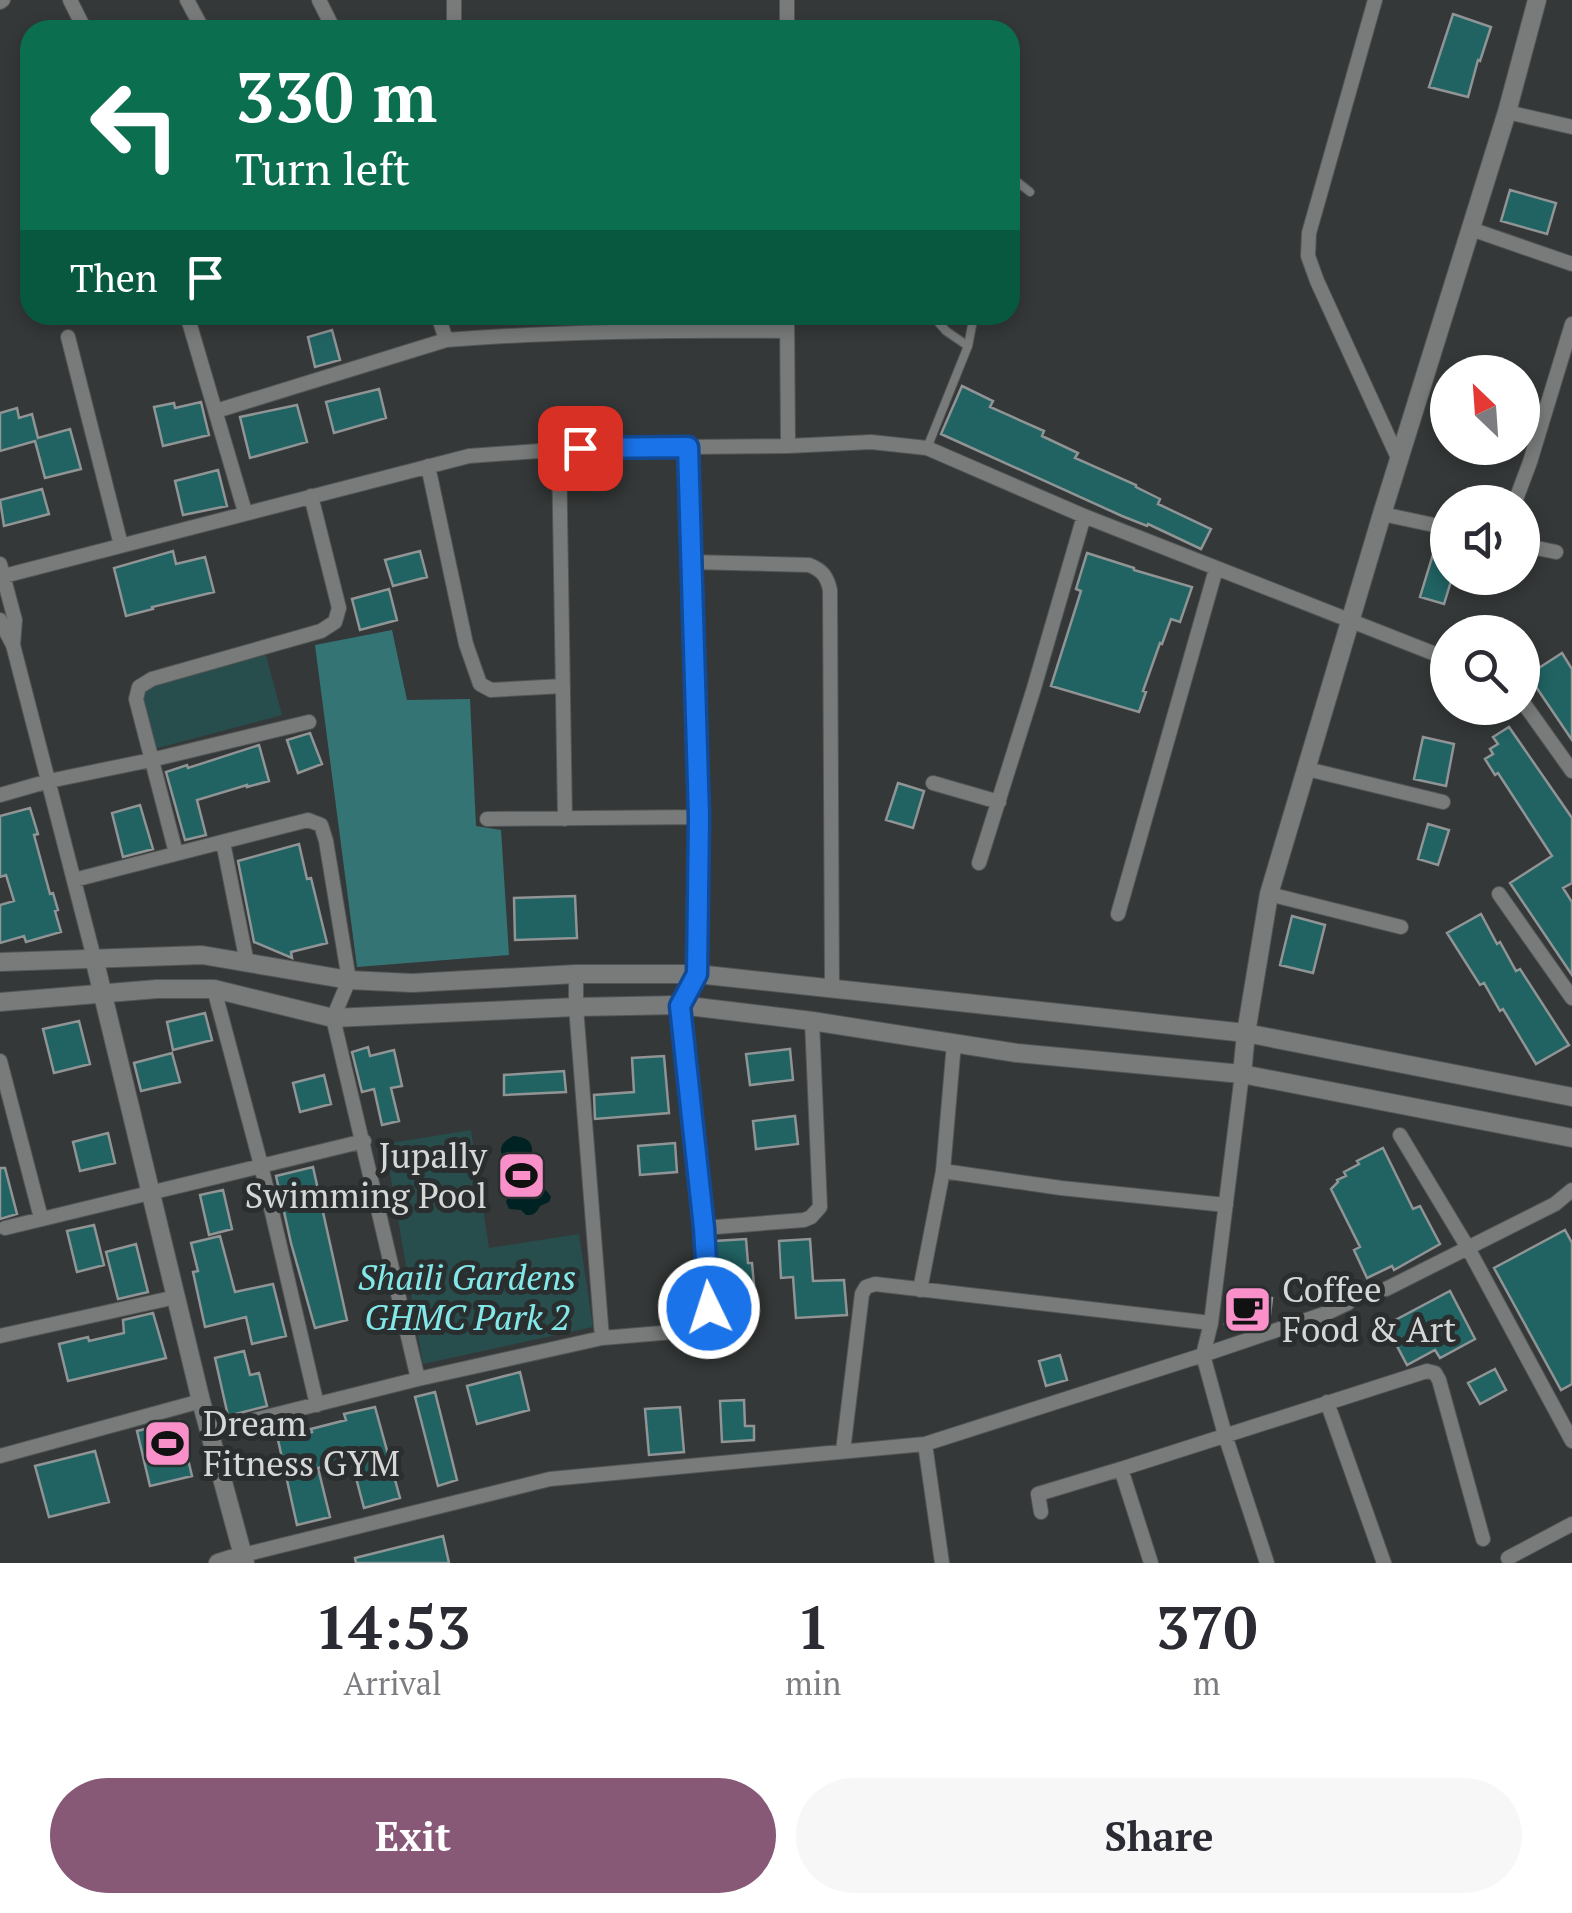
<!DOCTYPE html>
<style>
:root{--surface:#fff;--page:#f7f7f7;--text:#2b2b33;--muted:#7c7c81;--accent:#885877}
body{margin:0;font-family:"PT Serif",serif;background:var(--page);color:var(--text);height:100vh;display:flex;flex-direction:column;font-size:38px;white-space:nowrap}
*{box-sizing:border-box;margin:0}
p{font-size:32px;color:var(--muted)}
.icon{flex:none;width:55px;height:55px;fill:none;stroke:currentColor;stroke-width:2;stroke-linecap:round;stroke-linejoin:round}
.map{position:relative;height:1563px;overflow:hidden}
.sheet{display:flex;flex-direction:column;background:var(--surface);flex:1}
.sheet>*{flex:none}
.hud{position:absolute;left:20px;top:20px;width:1000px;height:305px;border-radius:30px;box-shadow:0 5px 15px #0003;background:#0b6e4f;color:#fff;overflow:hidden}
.needle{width:65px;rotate:335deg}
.buttons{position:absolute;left:1430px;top:355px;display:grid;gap:20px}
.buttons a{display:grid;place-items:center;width:110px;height:110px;border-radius:50%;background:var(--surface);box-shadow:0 5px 15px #0003;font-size:50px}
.pin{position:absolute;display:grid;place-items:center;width:85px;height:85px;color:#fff;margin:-42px;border-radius:20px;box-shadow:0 5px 15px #0006}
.me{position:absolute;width:110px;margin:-55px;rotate:356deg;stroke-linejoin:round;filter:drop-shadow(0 0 8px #0008)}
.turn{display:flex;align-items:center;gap:35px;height:210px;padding:0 50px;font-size:45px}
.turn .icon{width:130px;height:130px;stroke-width:2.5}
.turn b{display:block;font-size:70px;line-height:85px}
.then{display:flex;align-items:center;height:95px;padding:0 50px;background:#0003;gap:20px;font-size:38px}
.eta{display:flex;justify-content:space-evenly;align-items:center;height:170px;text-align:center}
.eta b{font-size:60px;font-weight:800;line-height:70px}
.primary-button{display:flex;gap:20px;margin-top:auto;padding:20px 50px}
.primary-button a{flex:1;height:115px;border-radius:60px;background:var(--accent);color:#fff;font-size:40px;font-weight:800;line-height:115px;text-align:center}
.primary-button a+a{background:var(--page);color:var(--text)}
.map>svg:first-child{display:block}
.green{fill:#284d4d}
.forest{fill:#357475}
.water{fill:#002223}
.building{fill:#216263;stroke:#909494;stroke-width:2.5}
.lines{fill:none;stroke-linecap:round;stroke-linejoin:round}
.service-casing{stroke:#525555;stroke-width:10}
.minor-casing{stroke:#525555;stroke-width:16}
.tertiary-casing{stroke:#525555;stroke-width:20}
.service{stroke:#797b7b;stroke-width:8}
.minor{stroke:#797b7b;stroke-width:14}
.tertiary{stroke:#797b7b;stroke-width:18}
.route-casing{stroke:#114b97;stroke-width:25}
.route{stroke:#1a73e8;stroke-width:18}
.labels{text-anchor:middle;stroke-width:10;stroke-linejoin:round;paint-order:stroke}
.poi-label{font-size:35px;fill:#d6d8d8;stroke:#2b2e2e;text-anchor:start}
.park-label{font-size:35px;font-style:italic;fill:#83e8e9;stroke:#2b2e2e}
</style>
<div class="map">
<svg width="1572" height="1563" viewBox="0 0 1572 1563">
<rect width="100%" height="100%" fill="#353838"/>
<!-- green -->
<path class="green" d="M 266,655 L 282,715 L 154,749 L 138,688 Z
M 471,1130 L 489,1248 L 579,1234 L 593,1327 L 423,1364 L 385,1144 Z"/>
<!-- forest -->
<path class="forest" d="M 392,630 L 407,700 L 470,699 L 476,826 L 501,830 L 509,955 L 357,967 L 315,645 Z"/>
<!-- water -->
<path class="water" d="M 513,1136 C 546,1139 524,1160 534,1177 C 538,1186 546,1188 551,1197 L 549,1202 L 540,1206 C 537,1212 534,1216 526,1215 L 521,1210 L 509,1209 L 506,1202 C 509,1194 513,1187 512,1178 C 511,1160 487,1151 513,1136 Z"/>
<!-- building -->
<path class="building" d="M 1453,14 L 1491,27 L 1480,61 L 1478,60 L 1468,97 L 1429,87 Z
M 1510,190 L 1556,203 L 1547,234 L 1501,221 Z
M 332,330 L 340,360 L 315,367 L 308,337 Z
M 962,386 L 993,401 L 990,407 L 1044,431 L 1042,436 L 1078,453 L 1075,458 L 1136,485 L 1136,487 L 1160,499 L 1158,504 L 1211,529 L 1201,549 L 1148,524 L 1147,526 L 1122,516 L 941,434 Z
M 379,389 L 386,418 L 334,433 L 326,402 Z
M 201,402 L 209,435 L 163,446 L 154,407 L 174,403 L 175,408 Z
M 297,405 L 307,442 L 250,458 L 240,417 Z
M 17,408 L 19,418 L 32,414 L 38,438 L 70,429 L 81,469 L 45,478 L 35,441 L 0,451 L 0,413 Z
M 218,470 L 227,506 L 183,515 L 175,481 Z
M 42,489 L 49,514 L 4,526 L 0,500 Z
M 173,551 L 176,564 L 205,557 L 214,592 L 152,607 L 153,609 L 126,616 L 114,568 Z
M 420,551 L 427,577 L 393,586 L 385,560 Z
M 1434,551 L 1448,556 L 1448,578 L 1452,578 L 1444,604 L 1420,597 Z
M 1087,553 L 1134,568 L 1134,570 L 1192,587 L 1180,622 L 1171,619 L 1162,644 L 1160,643 L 1143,691 L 1146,692 L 1139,712 L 1051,686 L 1081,591 L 1076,589 Z
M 389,589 L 397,620 L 360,630 L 352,599 Z
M 1562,653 L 1572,669 L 1572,740 L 1528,675 Z
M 1509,727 L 1572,818 L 1572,883 L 1563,888 L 1572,902 L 1572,975 L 1510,883 L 1552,856 L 1498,773 L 1495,775 L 1485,759 L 1493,754 L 1490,749 L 1498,744 L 1493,737 Z
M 310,733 L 322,764 L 298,773 L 287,740 Z
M 1423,737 L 1454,744 L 1446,786 L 1414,779 Z
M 259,745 L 269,781 L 247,787 L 247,785 L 197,800 L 206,835 L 185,840 L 166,772 L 187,765 L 188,768 Z
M 898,783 L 924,791 L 913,828 L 886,820 Z
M 140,805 L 153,849 L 123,857 L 112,813 Z
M 30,808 L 38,834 L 34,835 L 50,894 L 53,893 L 58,910 L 55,911 L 61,932 L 26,942 L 24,936 L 0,943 L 0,905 L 14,901 L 6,875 L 0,877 L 0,816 Z
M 1428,824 L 1449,830 L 1438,865 L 1418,859 Z
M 299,844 L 307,879 L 311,878 L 327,943 L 291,952 L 292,958 L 254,942 L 238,861 Z
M 575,896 L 577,938 L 515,940 L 514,898 Z
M 1481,914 L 1497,944 L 1500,942 L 1516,971 L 1520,969 L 1569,1045 L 1536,1064 L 1503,1009 L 1500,1011 L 1484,983 L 1480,985 L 1447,933 Z
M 1292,916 L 1325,925 L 1313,973 L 1280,965 Z
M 205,1013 L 212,1040 L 173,1050 L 167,1022 Z
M 79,1021 L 90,1064 L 54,1073 L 43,1029 Z
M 368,1047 L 370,1056 L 394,1050 L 402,1086 L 391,1088 L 399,1121 L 382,1125 L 374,1089 L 362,1092 L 352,1052 Z
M 790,1049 L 793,1080 L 750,1085 L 746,1054 Z
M 172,1053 L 180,1082 L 141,1091 L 134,1063 Z
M 664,1056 L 669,1113 L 595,1119 L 594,1095 L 634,1092 L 632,1058 Z
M 564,1071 L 566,1092 L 504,1095 L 504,1075 Z
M 324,1075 L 331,1104 L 300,1112 L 293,1083 Z
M 795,1116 L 798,1144 L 756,1149 L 753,1121 Z
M 108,1133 L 115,1163 L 80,1171 L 73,1142 Z
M 675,1143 L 677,1172 L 640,1175 L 638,1146 Z
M 1383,1148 L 1413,1209 L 1420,1206 L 1440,1244 L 1394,1270 L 1392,1266 L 1367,1278 L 1354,1250 L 1360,1247 L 1331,1189 L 1338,1182 L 1337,1180 L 1346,1176 L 1344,1172 L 1359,1164 L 1357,1161 Z
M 313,1167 L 347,1320 L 315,1328 L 291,1243 L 276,1176 Z
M 0,1168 L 5,1168 L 17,1214 L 0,1219 Z
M 223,1190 L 232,1229 L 209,1235 L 200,1195 Z
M 94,1225 L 104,1265 L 77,1272 L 67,1231 Z
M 1565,1230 L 1572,1243 L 1572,1384 L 1561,1390 L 1494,1268 Z
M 220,1236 L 235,1292 L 273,1284 L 286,1336 L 252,1344 L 246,1317 L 205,1327 L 193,1272 L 198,1271 L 191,1243 Z
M 746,1239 L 748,1263 L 752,1263 L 754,1285 L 718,1287 L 715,1241 Z
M 810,1239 L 813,1281 L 844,1280 L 847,1315 L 796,1318 L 793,1277 L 781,1278 L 779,1241 Z
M 136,1244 L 148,1292 L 118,1299 L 106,1252 Z
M 1450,1291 L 1475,1339 L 1440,1358 L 1435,1350 L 1407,1365 L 1386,1325 Z
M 1229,1293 L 1272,1298 L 1270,1315 L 1254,1312 L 1253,1319 L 1245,1318 L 1244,1326 L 1225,1324 Z
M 153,1313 L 166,1358 L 68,1381 L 59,1344 L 88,1337 L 89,1341 L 124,1333 L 123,1320 Z
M 244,1351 L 250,1375 L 259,1373 L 267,1406 L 228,1416 L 215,1358 Z
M 1060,1355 L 1067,1380 L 1046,1386 L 1039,1361 Z
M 1495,1369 L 1506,1390 L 1480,1404 L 1468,1383 Z
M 520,1372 L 529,1410 L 477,1424 L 467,1386 Z
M 435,1392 L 457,1480 L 438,1486 L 415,1397 Z
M 744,1400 L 745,1426 L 754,1426 L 754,1440 L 722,1442 L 720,1401 Z
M 375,1407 L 400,1498 L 364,1508 L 351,1459 L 318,1468 L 330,1517 L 297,1525 L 278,1440 L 312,1432 L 311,1429 L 346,1420 L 344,1414 Z
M 680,1407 L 684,1452 L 649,1455 L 645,1409 Z
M 179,1421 L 192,1476 L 150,1486 L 137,1431 Z
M 95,1451 L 109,1502 L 49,1517 L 35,1466 Z
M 443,1536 L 449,1563 L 356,1563 L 355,1558 Z"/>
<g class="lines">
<defs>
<path id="service" d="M 1010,176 L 1030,192
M 932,315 L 946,331 L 968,346
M 927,448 L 968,346 L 974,315"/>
<path id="minor" d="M 70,0 L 85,30
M 187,0 L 203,30
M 319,0 L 334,30
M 454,0 L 454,30
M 1375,0 L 1309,233 L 1308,256 L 1317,281 L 1399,460
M 0,2 L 3,0
M 787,30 L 787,0
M 1507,112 L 1572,127
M 1471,229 L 1572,264
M 187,315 L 245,512
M 787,315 L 788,446
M 68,337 L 121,545
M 446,340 C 560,331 673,330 787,331
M 216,411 L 446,340 L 438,315
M 559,450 L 565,819
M 428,466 L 466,644 L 480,684 L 491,690 L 563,686
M 1515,502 L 1530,462 L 1572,324
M 1382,514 L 1448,528
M 1522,545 L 1556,552
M 690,562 L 809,565 C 822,570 827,576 830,590 L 832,988
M 0,564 L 15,620 L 13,645
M 0,577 L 469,456 L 580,448 L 788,446 L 871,442 L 927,448 L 1084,516 L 1448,659
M 0,620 L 13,645 L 94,958
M 1522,701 L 1572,771
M 1307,769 L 1443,802
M 933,783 L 999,802
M 0,795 L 49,781 L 151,760 L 309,722
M 487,819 L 699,817
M 223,842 L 247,963
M 176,853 L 136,699 L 139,687 L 152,679 L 321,631 L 335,622 L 339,608 L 311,496
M 979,863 L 1034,688 L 1084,516
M 74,880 L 308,820 L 321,825 L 326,841 L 349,980 L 333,1018 L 418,1379
M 1269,894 L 1401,927
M 1499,894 L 1572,998
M 1118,914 L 1216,569
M 576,974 L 576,1007 L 602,1338
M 214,989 L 261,1165 L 317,1405
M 0,1061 L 41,1218
M 1400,1135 L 1468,1248 L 1572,1441
M 943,1171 L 1061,1188 L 1226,1205
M 5,1228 L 364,1141
M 703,1228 L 804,1220 L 811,1217 L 820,1207 L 812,1021
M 1386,1289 L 1555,1204 L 1572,1190
M 920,1290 L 943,1171 L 954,1043
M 0,1336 L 176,1297
M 1327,1402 L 1384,1563
M 210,1431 L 418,1379 L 602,1338 L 697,1330 L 707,1321 L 709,1308 L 703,1228 L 680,1005 L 697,974 L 699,817 L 688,447
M 925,1444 L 942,1563
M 843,1451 L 862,1294 L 866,1287 L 875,1284 L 1211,1323
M 0,1456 L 201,1401
M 1041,1512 L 1038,1494 L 1121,1469
M 243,1555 L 550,1479 L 925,1444 L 1203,1355 L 1211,1323 L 1242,1074
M 1508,1558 L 1572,1524
M 1151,1563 L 1121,1469 L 1427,1371 L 1435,1373 L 1439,1380 L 1483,1539
M 1267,1563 L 1225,1435 L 1203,1355 L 1327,1313 L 1348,1303"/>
<path id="tertiary" d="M 94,958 L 201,1401 L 245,1563
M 0,962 L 202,955 L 349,980 L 412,983 L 576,974 L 697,974 L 1246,1033 L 1572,1097
M 0,1002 L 157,989 L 214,989 L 333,1018 L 576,1007 L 680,1005 L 812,1021 L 1017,1053 L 1242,1074 L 1572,1138
M 1242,1074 L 1246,1033 L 1269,894 L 1382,514 L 1507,112 L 1537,0
M 218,1563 L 243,1555"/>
</defs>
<!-- service casing -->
<use href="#service" class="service-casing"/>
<!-- minor casing -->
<use href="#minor" class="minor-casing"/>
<!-- tertiary casing -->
<use href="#tertiary" class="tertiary-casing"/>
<!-- service -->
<use href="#service" class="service"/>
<!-- minor -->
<use href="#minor" class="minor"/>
<!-- tertiary -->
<use href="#tertiary" class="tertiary"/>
</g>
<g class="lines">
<defs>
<path id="route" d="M 580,448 L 688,447 L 699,817 L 697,974 L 680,1006 L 704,1228 L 709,1308"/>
</defs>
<!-- route casing -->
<use href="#route" class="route-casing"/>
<!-- route -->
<use href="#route" class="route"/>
</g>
<!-- icons -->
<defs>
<symbol id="stadium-square" viewBox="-11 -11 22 22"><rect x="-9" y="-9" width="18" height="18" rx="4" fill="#f990ca" stroke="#2b2e2e"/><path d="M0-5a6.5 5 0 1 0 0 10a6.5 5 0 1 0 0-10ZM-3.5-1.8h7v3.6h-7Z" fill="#111"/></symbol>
<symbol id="cafe-square" viewBox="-11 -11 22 22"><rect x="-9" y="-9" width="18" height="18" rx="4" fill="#f990ca" stroke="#2b2e2e"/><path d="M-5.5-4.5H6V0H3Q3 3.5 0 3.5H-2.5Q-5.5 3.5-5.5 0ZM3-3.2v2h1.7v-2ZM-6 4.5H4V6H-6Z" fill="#111"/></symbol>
</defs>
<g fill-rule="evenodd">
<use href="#stadium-square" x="494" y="1148" width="55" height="55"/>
<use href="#cafe-square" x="1220" y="1282" width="55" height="55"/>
<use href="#stadium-square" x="140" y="1416" width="55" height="55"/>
</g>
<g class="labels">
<!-- poi labels -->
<g class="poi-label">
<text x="487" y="1168" text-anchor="end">Jupally<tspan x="487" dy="40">Swimming Pool</tspan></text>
<text x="1282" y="1302">Coffee<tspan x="1282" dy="40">Food &amp; Art</tspan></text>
<text x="203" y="1436">Dream<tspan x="203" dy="40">Fitness GYM</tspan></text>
</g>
<!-- park labels -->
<g class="park-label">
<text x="467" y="1290">Shaili Gardens<tspan x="467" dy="40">GHMC Park 2</tspan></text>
</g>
</g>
</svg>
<div class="buttons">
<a><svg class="needle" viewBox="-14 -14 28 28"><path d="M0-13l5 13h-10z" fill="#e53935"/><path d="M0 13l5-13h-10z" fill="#7c7c81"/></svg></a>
<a><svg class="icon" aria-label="sound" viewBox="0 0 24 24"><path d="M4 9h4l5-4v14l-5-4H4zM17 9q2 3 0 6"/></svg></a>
<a><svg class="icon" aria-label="search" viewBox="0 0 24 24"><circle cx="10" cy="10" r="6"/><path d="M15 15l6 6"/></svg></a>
</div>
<div class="pin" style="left:580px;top:448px;background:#d93025"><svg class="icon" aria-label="arrive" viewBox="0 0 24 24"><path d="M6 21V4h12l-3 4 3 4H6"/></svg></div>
<svg class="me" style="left:709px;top:1308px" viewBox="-20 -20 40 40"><circle r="17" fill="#1a73e8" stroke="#fff" stroke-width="3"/><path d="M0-11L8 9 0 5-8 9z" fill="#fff"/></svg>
<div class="hud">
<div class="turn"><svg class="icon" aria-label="left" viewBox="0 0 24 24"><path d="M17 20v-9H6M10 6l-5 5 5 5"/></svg><div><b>330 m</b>Turn left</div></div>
<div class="then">Then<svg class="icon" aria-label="arrive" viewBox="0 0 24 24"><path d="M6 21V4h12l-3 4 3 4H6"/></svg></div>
</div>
</div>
<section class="sheet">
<div class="eta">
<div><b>14:53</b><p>Arrival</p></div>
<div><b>1</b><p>min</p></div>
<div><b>370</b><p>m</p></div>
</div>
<div class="primary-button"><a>Exit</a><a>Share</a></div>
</section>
